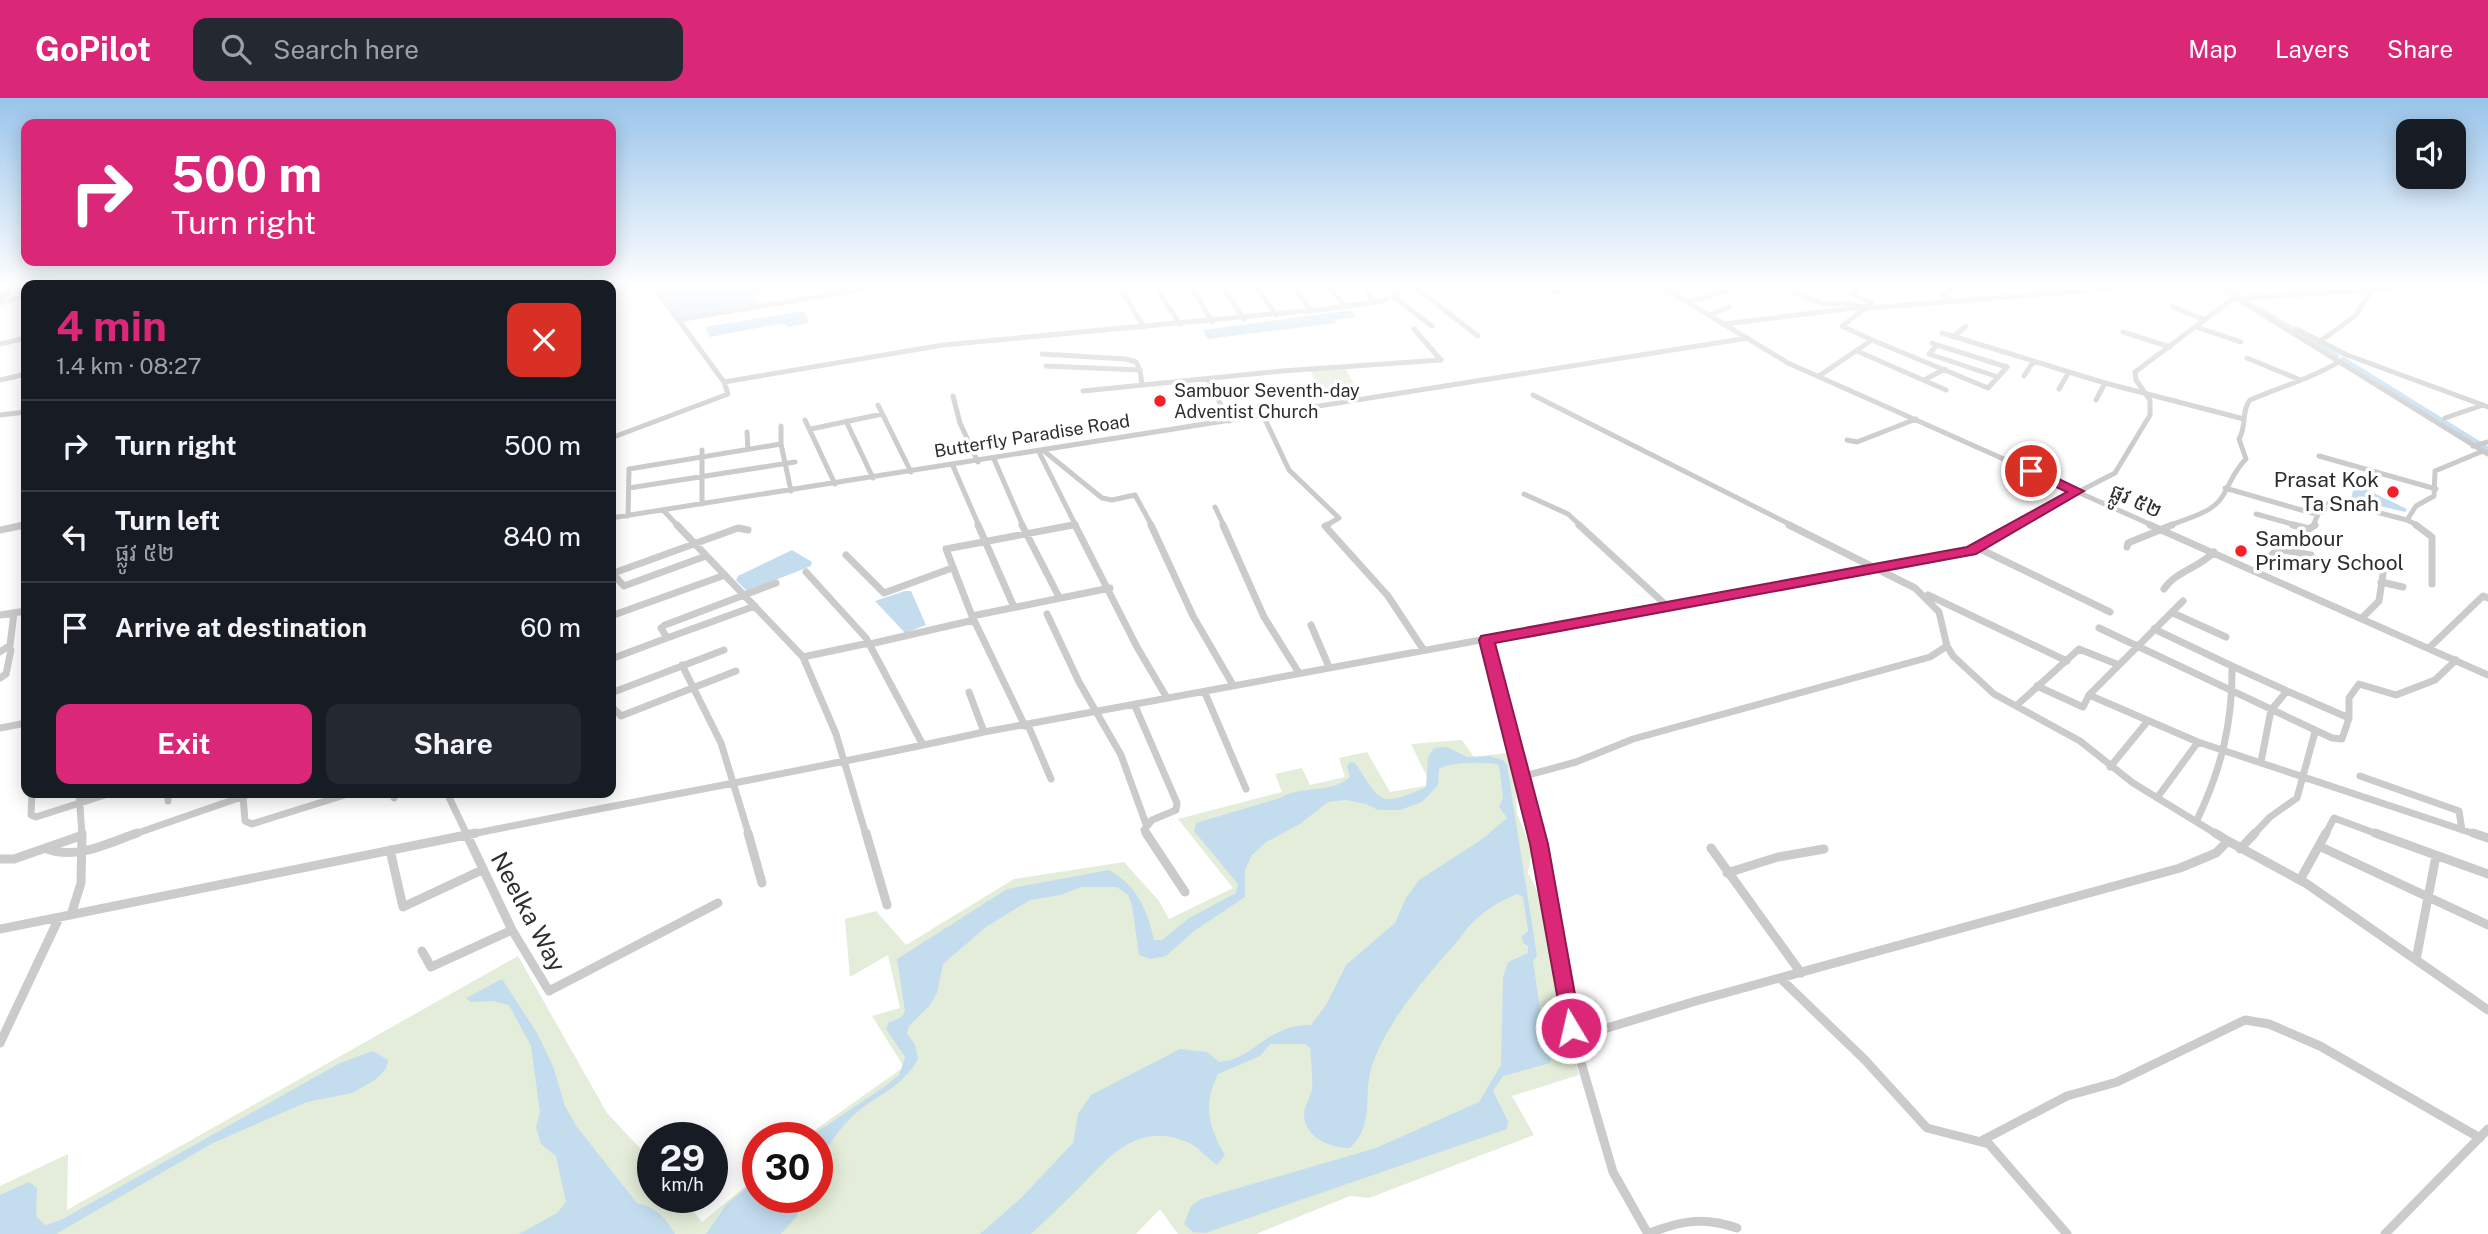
<!DOCTYPE html>
<meta charset="utf-8">
<style>
:root{--surface:#171b24;--page:#242831;--text:#f1f3f6;--muted:#9ea1a6;--line:#363941;--accent:#db2777}
body{margin:0;font-family:"Public Sans","Noto Sans Khmer",sans-serif;background:var(--page);color:var(--text);height:100vh;display:flex;flex-direction:column;font-size:26px;white-space:nowrap}
*{box-sizing:border-box;margin:0}
p{font-size:23px;color:var(--muted)}
.icon{flex:none;width:38px;height:38px;fill:none;stroke:currentColor;stroke-width:2;stroke-linecap:round;stroke-linejoin:round}
.map{position:relative;flex:1;overflow:hidden}
.side{position:absolute;left:21px;top:182px;width:595px;height:518px;display:flex;flex-direction:column;background:var(--surface);border-radius:14px;box-shadow:0 4px 18px #0003}
.side>*{flex:none}
.guide{position:absolute;left:21px;top:21px;width:595px;height:147px;border-radius:14px;box-shadow:0 4px 18px #0003;background:#db2777;color:#fff;overflow:hidden}
.fabs{position:absolute;left:2396px;top:21px;display:grid;gap:14px}
.fabs a{display:grid;place-items:center;width:70px;height:70px;border-radius:14px;background:var(--surface);box-shadow:0 4px 18px #0003;font-size:35px}
.speed{position:absolute;left:637px;top:1024px;display:flex;gap:14px;font-size:35px;font-weight:700;text-align:center}
.speed>*{display:grid;place-content:center;width:91px;height:91px;border-radius:50%;background:var(--surface);box-shadow:0 4px 18px #0003;line-height:1}
.speed small{font-size:18px;font-weight:400}
.speed .limit{border:10px solid #d22;background:#fff;color:#111}
.pin{position:absolute;display:grid;place-items:center;width:60px;height:60px;color:#fff;margin:-30px;border:4px solid #fff;border-radius:50%;box-shadow:0 2px 7px #0007}
.me{position:absolute;width:77px;margin:-38px;rotate:351deg;stroke-linejoin:round;filter:drop-shadow(0 0 5px #0008)}
.turn{display:flex;align-items:center;gap:24px;height:147px;padding:0 35px;font-size:32px}
.turn .icon{width:91px;height:91px;stroke-width:2.5}
.turn b{display:block;font-size:49px;line-height:60px}
.round{display:grid;place-items:center;flex:none;width:74px;height:74px;border-radius:14px;background:var(--page)}
.headline{display:flex;align-items:center;justify-content:space-between;height:119px;padding:0 35px}
h1{font-size:42px;font-weight:700;line-height:52px;color:var(--accent)}
.primary-button{display:flex;gap:14px;margin-top:auto;padding:14px 35px}
.primary-button a{flex:1;height:80px;border-radius:14px;background:var(--accent);color:#fff;font-size:28px;font-weight:700;line-height:80px;text-align:center}
.primary-button a+a{background:var(--page);color:var(--text)}
ul{padding:0;list-style:none}
li{display:flex;align-items:center;gap:21px;height:91px;padding:0 35px;border-top:2px solid var(--line)}
li div{flex:1}
li b{display:block;font-size:26px}
li em{font-style:normal}
header{display:flex;align-items:center;gap:42px;box-sizing:border-box;height:98px;padding:0 35px;background:var(--accent);color:#fff}
header strong{font-size:33px}
nav{display:flex;gap:38px;margin-inline-start:auto;font-size:24px}
.search{width:490px;height:63px;background:var(--page);display:flex;align-items:center;gap:18px;box-sizing:border-box;padding:0 24px;border-radius:14px;color:var(--muted);font-size:26px}
.map>svg:first-child{display:block}
.green{fill:#e3edd9}
.water{fill:#c3ddef}
.lines{fill:none;stroke-linecap:round;stroke-linejoin:round}
.canal{stroke:#c3ddef;stroke-width:4.5}
.minor-far2{stroke:#cbcbcb;stroke-width:5}
.minor-far1{stroke:#cbcbcb;stroke-width:7}
.minor{stroke:#cbcbcb;stroke-width:9}
.major{stroke:#a6a6a6;stroke-width:8}
.route{fill:#db2777;stroke:#8e194d;stroke-width:2}
.poi-dot{fill:#f71d29;stroke:#fff;stroke-width:2.5}
.labels{text-anchor:middle;stroke-width:7;stroke-linejoin:round;paint-order:stroke}
.far-poi-label{font-size:18px;fill:#2e2e2e;stroke:#fff;text-anchor:start}
.far-street-label{font-size:18px;fill:#2e2e2e;stroke:#fff}
.poi-label{font-size:21px;fill:#2e2e2e;stroke:#fff;text-anchor:end}
.street-label{font-size:21px;fill:#2e2e2e;stroke:#fff}
.near-street-label{font-size:24px;fill:#2e2e2e;stroke:#fff}
</style>
<header>
<strong>GoPilot</strong>
<div class="search"><svg class="icon" aria-label="search" viewBox="0 0 24 24"><circle cx="10" cy="10" r="6"/><path d="M15 15l6 6"/></svg>Search here</div>
<nav><a>Map</a><a>Layers</a><a>Share</a></nav>
</header>
<div class="map">
<svg width="2488" height="1136" viewBox="0 0 2488 1136">
<rect width="100%" height="100%" fill="#fff"/>
<!-- green -->
<path class="green" d="M 1346,271 L 1356,290 L 1321,296 L 1311,273 Z
M 1462,642 L 1474,659 L 1514,654 L 1517,716 L 1532,752 L 1528,775 L 1562,842 L 1557,892 L 1579,977 L 1512,998 L 1534,1037 L 1369,1100 L 1350,1098 L 1256,1136 L 1178,1136 L 1160,1111 L 1136,1136 L 0,1136 L 0,1088 L 68,1056 L 67,1112 L 518,858 L 607,1015 L 653,1064 L 653,1099 L 682,1099 L 702,1124 L 758,1078 L 758,1099 L 817,1099 L 817,1040 L 805,1039 L 904,969 L 872,918 L 900,910 L 888,857 L 850,879 L 845,821 L 876,813 L 906,847 L 1014,781 L 1124,764 L 1159,803 L 1169,821 L 1233,790 L 1178,721 L 1282,694 L 1275,676 L 1302,670 L 1310,687 L 1345,679 L 1339,660 L 1367,654 L 1390,694 L 1431,687 L 1411,646 Z"/>
<!-- water -->
<path class="water" d="M 658,190 L 780,190 L 752,198 L 761,207 L 679,221 Z
M 1352,212 L 1355,219 L 1335,222 L 1337,225 L 1207,241 L 1203,232 Z
M 805,213 L 809,225 L 788,229 L 783,225 L 710,239 L 705,229 Z
M 2354,389 L 2361,389 L 2407,411 L 2405,414 L 2351,401 Z
M 792,452 L 812,464 L 811,468 L 747,493 L 736,482 L 738,478 Z
M 905,493 L 911,493 L 926,527 L 905,535 L 875,503 Z
M 1447,649 L 1467,659 L 1489,658 L 1503,662 L 1507,667 L 1537,858 L 1533,863 L 1545,945 L 1552,958 L 1550,965 L 1503,978 L 1493,993 L 1508,1023 L 1507,1031 L 1205,1135 L 1193,1134 L 1184,1126 L 1191,1108 L 1201,1101 L 1376,1050 L 1479,1004 L 1501,967 L 1503,880 L 1508,864 L 1528,855 L 1528,848 L 1523,845 L 1522,838 L 1528,833 L 1523,799 L 1517,796 C 1500,803 1485,812 1472,825 C 1466,831 1461,839 1455,846 C 1425,880 1389,921 1373,965 C 1361,997 1377,1024 1350,1050 C 1332,1050 1305,1041 1304,1017 C 1304,1008 1311,999 1312,990 C 1313,977 1311,963 1310,950 L 1306,946 L 1270,946 L 1260,958 L 1218,976 C 1203,1007 1208,1028 1225,1057 L 1217,1067 C 1207,1060 1198,1048 1187,1044 C 1137,1023 1110,1058 1078,1091 C 1063,1106 1047,1121 1031,1136 L 980,1136 L 1021,1100 L 1073,1045 L 1078,1016 L 1091,997 L 1180,951 L 1207,954 L 1219,964 C 1254,962 1267,926 1311,927 L 1326,907 L 1346,867 L 1395,825 L 1406,800 L 1419,782 L 1481,742 L 1507,720 L 1499,709 L 1503,700 L 1499,667 C 1488,663 1447,664 1439,671 L 1438,687 L 1422,704 L 1400,712 L 1378,712 L 1366,706 L 1346,702 L 1328,704 L 1300,726 L 1266,744 L 1252,757 L 1245,772 L 1245,799 L 1194,833 L 1166,858 L 1150,861 L 1139,857 L 1132,807 L 1128,797 L 1117,789 L 1081,789 L 1061,797 L 1030,802 L 986,829 L 943,866 L 937,895 L 930,907 L 909,928 L 907,935 L 915,947 L 918,961 C 905,984 890,991 869,1005 C 845,1021 829,1044 817,1070 L 817,1040 L 809,1039 L 884,989 L 899,977 L 905,959 L 886,931 L 888,925 L 902,919 L 905,913 L 897,861 L 1007,791 L 1109,772 C 1137,788 1147,811 1154,842 L 1162,842 L 1189,820 L 1236,795 L 1238,786 L 1194,733 L 1196,725 L 1280,700 C 1300,687 1332,696 1350,679 L 1347,668 L 1350,664 L 1355,665 C 1381,703 1377,711 1426,689 L 1428,659 L 1434,650 Z
M 502,881 L 537,935 L 553,968 L 565,1008 L 577,1029 L 637,1105 C 657,1110 665,1119 675,1136 L 519,1136 L 557,1115 L 566,1104 L 556,1058 L 541,1046 L 536,1029 L 540,1014 L 531,948 L 509,907 L 493,903 L 471,904 L 466,900 Z
M 373,953 L 388,962 L 386,971 L 375,982 L 352,995 L 307,1004 L 213,1045 L 56,1136 L 0,1136 L 0,1097 L 29,1084 L 37,1090 L 36,1118 L 45,1127 L 61,1122 L 340,965 Z
M 758,1081 L 758,1099 L 804,1099 L 796,1119 L 781,1136 L 706,1136 L 727,1106 Z"/>
<g class="lines">
<!-- canal -->
<path class="canal" d="M 2226,190 L 2239,198
M 2246,203 L 2316,245
M 2320,248 L 2337,258
M 2343,261 L 2488,351"/>
<!-- minor-far2 -->
<path class="minor-far2" d="M 1120,190 L 1144,229
M 1156,190 L 1180,226
M 1192,190 L 1212,224
M 1223,190 L 1244,221
M 1257,190 L 1276,217
M 1295,190 L 1311,213
M 1330,190 L 1345,208
M 1363,190 L 1374,204
M 1416,190 L 1478,238
M 1664,190 L 1788,265 L 2154,428
M 1783,190 L 1823,206 L 1850,205 L 1859,208
M 2220,190 L 2488,356
M 1554,195 L 1568,190
M 1394,199 L 1432,228
M 2243,200 L 2403,190
M 1953,203 L 1942,197 L 1954,190
M 1688,204 L 1733,191
M 0,205 L 26,198
M 2173,209 L 2205,222
M 1867,210 L 2123,190
M 1710,217 L 1729,209
M 678,222 L 871,190
M 1725,226 L 1869,208
M 2196,229 L 2241,244
M 2296,231 L 2347,257 L 2488,309
M 2123,234 L 2170,249
M 1942,235 L 2105,285 L 2244,321
M 1953,239 L 1966,228
M 1872,242 L 1988,290 L 1998,279
M 2319,244 L 2355,218 L 2371,193
M 1932,245 L 1937,247
M 0,246 L 26,240
M 1937,247 L 2007,269 L 1998,279 L 1929,256 Z
M 1857,253 L 1946,292
M 1042,256 L 1126,261 L 1136,264 L 1140,272
M 2247,260 L 2298,281
M 1046,268 L 1140,272 L 1142,287
M 1819,278 L 1872,242 L 1842,228 L 1872,205 L 1851,195 L 1859,190
M 2024,278 L 2033,264
M 1208,281 L 1229,323
M 0,282 L 26,276
M 1924,282 L 1945,271
M 724,284 L 943,247 L 1325,211 L 1382,203 L 1409,190
M 2059,291 L 2069,274
M 1083,293 L 1282,273 L 1441,262 L 1414,231
M 1533,297 L 1793,428
M 953,298 L 960,325 L 978,364
M 2096,302 L 2105,285
M 878,307 L 911,374
M 0,317 L 26,314
M 1263,317 L 1289,372 L 1339,420 L 1325,428
M 2445,320 L 2483,307
M 805,322 L 835,386
M 846,323 L 873,380
M 781,328 L 781,346 L 791,393
M 811,331 L 882,316
M 747,334 L 748,351
M 611,340 L 728,296 L 724,284 L 655,190
M 1847,342 L 1857,344 L 1916,321
M 2473,348 L 2488,344
M 702,352 L 702,406
M 1044,353 L 1102,400 L 1112,402 L 1135,397 L 1152,428
M 1039,354 L 1076,428
M 2319,358 L 2436,391
M 994,361 L 1023,428
M 953,368 L 979,428
M 629,390 L 795,364
M 2225,390 L 2312,415 L 2323,414 L 2330,402 L 2407,422
M 1524,396 L 1568,416 L 1581,428
M 1215,409 L 1224,428
M 663,412 L 678,428
M 2256,416 L 2299,428
M 628,418 L 629,371 L 781,346
M 611,420 L 1748,240
M 16,428 L 26,426
M 1064,428 L 1076,426
M 2012,428 L 2115,375 L 2150,317 L 2150,302 L 2136,282 L 2135,274 L 2235,199
M 2168,428 C 2183,422 2208,416 2219,403 C 2230,390 2230,377 2246,361 L 2239,341 C 2247,328 2241,313 2250,302 C 2280,289 2313,280 2340,263
M 2313,428 L 2318,416
M 2419,428 L 2407,422 L 2416,408 L 2434,398 L 2435,373 L 2483,353"/>
<!-- minor-far1 -->
<path class="minor-far1" d="M 677,427 L 803,559 L 836,636 L 866,737
M 978,427 L 1014,509
M 1022,427 L 1059,499
M 1073,427 L 946,451 L 972,518 L 1110,490
M 1075,427 L 1137,549 L 1167,600
M 1151,427 L 1193,518 L 1233,587
M 1223,427 L 1264,519 L 1299,575
M 1328,427 L 1325,428 L 1388,498 L 1423,551
M 1579,427 L 1667,508
M 2150,427 L 2488,577
M 2293,427 L 2309,431 L 2315,427
M 2416,427 L 2432,439 L 2432,486
M 0,432 L 24,427
M 2127,449 L 2128,445 L 2172,427
M 1978,450 L 2110,514
M 846,457 L 884,495 L 952,470
M 2255,472 L 2278,451 L 2311,457
M 806,474 L 866,540 L 923,647
M 611,476 L 738,430 L 748,432
M 613,476 L 624,488 L 706,458
M 2381,484 L 2403,489
M 2164,491 C 2176,473 2199,470 2214,454
M 1928,497 L 2067,563
M 2173,515 L 2226,539
M 1047,516 L 1079,584 L 1121,657 L 1146,726
M 0,517 L 26,513
M 611,518 L 725,477
M 972,518 L 1025,628
M 2362,520 L 2379,503 L 2383,476
M 1311,527 L 1329,569
M 2099,530 L 2332,640 L 2342,641 L 2349,620
M 2154,531 L 2232,568 C 2233,624 2221,672 2197,722
M 667,540 L 755,508
M 1487,542 L 1537,737
M 870,546 L 974,522
M 1947,548 L 1953,558 L 1994,596 L 2080,643 L 2133,685 L 2218,737
M 2429,550 L 2483,498 L 2488,500
M 0,554 L 10,547 L 14,515
M 803,559 L 869,545
M 611,561 L 667,540 L 661,530 L 665,527 L 776,485
M 682,567 L 721,645 L 749,737
M 2232,568 L 2287,593
M 0,580 L 6,576 L 11,552 L 8,550
M 2037,588 L 2083,609 L 2089,597 L 2183,503
M 969,594 L 984,634
M 611,595 L 724,552
M 1205,595 L 1246,691
M 2089,597 L 2198,644 L 2478,737
M 611,608 L 621,618 L 736,573
M 1135,608 L 1177,705 L 1176,712 L 1152,722 L 1144,732 L 1147,737
M 2016,608 L 2079,551 L 2119,567
M 1028,627 L 1051,681
M 0,630 L 26,625
M 2261,664 L 2271,612 L 2287,593 L 2349,620 L 2349,600 L 2359,586 L 2396,597 L 2435,582 L 2456,562
M 2110,669 L 2147,624
M 1524,678 L 1576,664 L 1633,641 L 1930,559 L 1947,548 L 1939,514 L 1915,490 L 1789,427
M 2360,678 L 2459,713 L 2462,732
M 32,695 L 31,717 L 36,719 L 111,695
M 79,695 L 82,737
M 168,695 L 168,703
M 392,695 L 394,700
M 447,695 L 467,737
M 243,698 L 245,723 L 252,726 L 351,695
M 2157,700 L 2198,644
M 132,737 L 253,695
M 467,737 C 639,702 812,672 984,634 L 1978,450 L 2016,427
M 2253,737 L 2270,719 L 2297,700 L 2315,634
M 2325,737 L 2334,720 L 2380,737"/>
<!-- minor -->
<path class="minor" d="M 466,735 L 512,832 L 549,893 L 718,805
M 748,735 L 762,785
M 866,735 L 887,807
M 1146,735 L 1185,794
M 1536,735 L 1571,930 L 1613,1074 L 1648,1136
M 2215,735 L 2228,743
M 2375,735 L 2488,776
M 2473,735 L 2488,740
M 2319,748 L 2488,827
M 45,750 C 75,763 109,745 137,735
M 1711,750 L 1801,875
M 2240,751 L 2255,735
M 390,752 L 403,809 L 482,772
M 0,761 L 14,761 L 80,738
M 1727,775 L 1778,759 L 1824,751
M 2300,782 L 2326,735
M 71,817 L 81,785 L 82,735
M 0,831 L 476,735
M 422,853 L 431,869 L 512,832
M 2416,862 L 2436,758
M 1780,880 L 1865,962 L 1927,1030 L 1989,1046 L 2067,1136
M 1574,940 L 1696,903 L 2180,770 L 2216,755 L 2228,743 L 2307,786 L 2488,912
M 0,945 L 59,820
M 1983,1042 L 2067,998 L 2117,984 L 2245,922 L 2269,926 L 2320,948 L 2480,1040
M 1647,1136 C 1680,1123 1703,1118 1737,1130
M 2385,1136 L 2488,1031"/>
<!-- major -->
<path class="major" d="M 0,201 L 9,190"/>
</g>
<!-- sky -->
<linearGradient id="sky" x2="0" y2="1"><stop stop-color="#99c4eb"/><stop offset="0.54" stop-color="#fff"/><stop offset="1" stop-color="#fff" stop-opacity="0"/></linearGradient>
<rect width="2488" height="349" fill="url(#sky)"/>
<!-- route -->
<path class="route" d="M 2026,370 L 2036,370 L 2084,393 L 1976,456 L 1495,545 L 1548,746 L 1581,930 L 1578,936 L 1571,939 L 1564,936 L 1530,746 L 1479,542 L 1481,538 L 1967,449 L 2067,394 L 2026,375 Z"/>
<!-- markers -->
<g class="poi-dot">
<circle cx="1160" cy="303" r="7"/>
<circle cx="2393" cy="394" r="7"/>
<circle cx="2241" cy="453" r="7"/>
</g>
<g class="labels">
<!-- far-poi labels -->
<g class="far-poi-label">
<text x="1174" y="299">Sambuor Seventh-day<tspan x="1174" dy="21">Adventist Church</tspan></text>
</g>
<!-- far-street labels -->
<g class="far-street-label">
<text transform="translate(1032 338) rotate(-9)" y="6">Butterfly Paradise Road</text>
</g>
<!-- poi labels -->
<g class="poi-label">
<text x="2379" y="389">Prasat Kok<tspan x="2379" dy="24">Ta Snah</tspan></text>
<text x="2255" y="448" text-anchor="start">Sambour<tspan x="2255" dy="24">Primary School</tspan></text>
</g>
<!-- street labels -->
<g class="street-label">
<text transform="translate(2136 403) rotate(24)" y="7">ផ្លូវ ៥២</text>
</g>
<!-- near-street labels -->
<g class="near-street-label">
<text transform="translate(528 814) rotate(62)" y="8">Neelka Way</text>
</g>
</g>
</svg>
<div class="fabs">
<a><svg class="icon" aria-label="sound" viewBox="0 0 24 24"><path d="M4 9h4l5-4v14l-5-4H4zM17 9q2 3 0 6"/></svg></a>
</div>
<div class="speed"><div>29<small>km/h</small></div><div class="limit">30</div></div>
<div class="pin" style="left:2031px;top:373px;background:#d93025"><svg class="icon" aria-label="arrive" viewBox="0 0 24 24"><path d="M6 21V4h12l-3 4 3 4H6"/></svg></div>
<svg class="me" style="left:1571px;top:930px" viewBox="-20 -20 40 40"><circle r="17" fill="#db2777" stroke="#fff" stroke-width="3"/><path d="M0-11L8 9 0 5-8 9z" fill="#fff"/></svg>
<div class="guide">
<div class="turn"><svg class="icon" aria-label="right" viewBox="0 0 24 24"><path d="M7 20v-9h11M14 6l5 5-5 5"/></svg><div><b>500 m</b>Turn right</div></div>
</div>
<section class="side">
<div class="headline"><div><h1>4 min</h1><p>1.4 km · 08:27</p></div><a class="round" style="background:#d93025;color:#fff"><svg class="icon" aria-label="close" viewBox="0 0 24 24"><path d="M6 6l12 12M18 6L6 18"/></svg></a></div>
<ul>
<li><svg class="icon" aria-label="right" viewBox="0 0 24 24"><path d="M7 20v-9h11M14 6l5 5-5 5"/></svg><div><b>Turn right</b></div><em>500 m</em></li>
<li><svg class="icon" aria-label="left" viewBox="0 0 24 24"><path d="M17 20v-9H6M10 6l-5 5 5 5"/></svg><div><b>Turn left</b><p>ផ្លូវ ៥២</p></div><em>840 m</em></li>
<li><svg class="icon" aria-label="arrive" viewBox="0 0 24 24"><path d="M6 21V4h12l-3 4 3 4H6"/></svg><div><b>Arrive at destination</b></div><em>60 m</em></li>
</ul>
<div class="primary-button"><a>Exit</a><a>Share</a></div>
</section>
</div>
